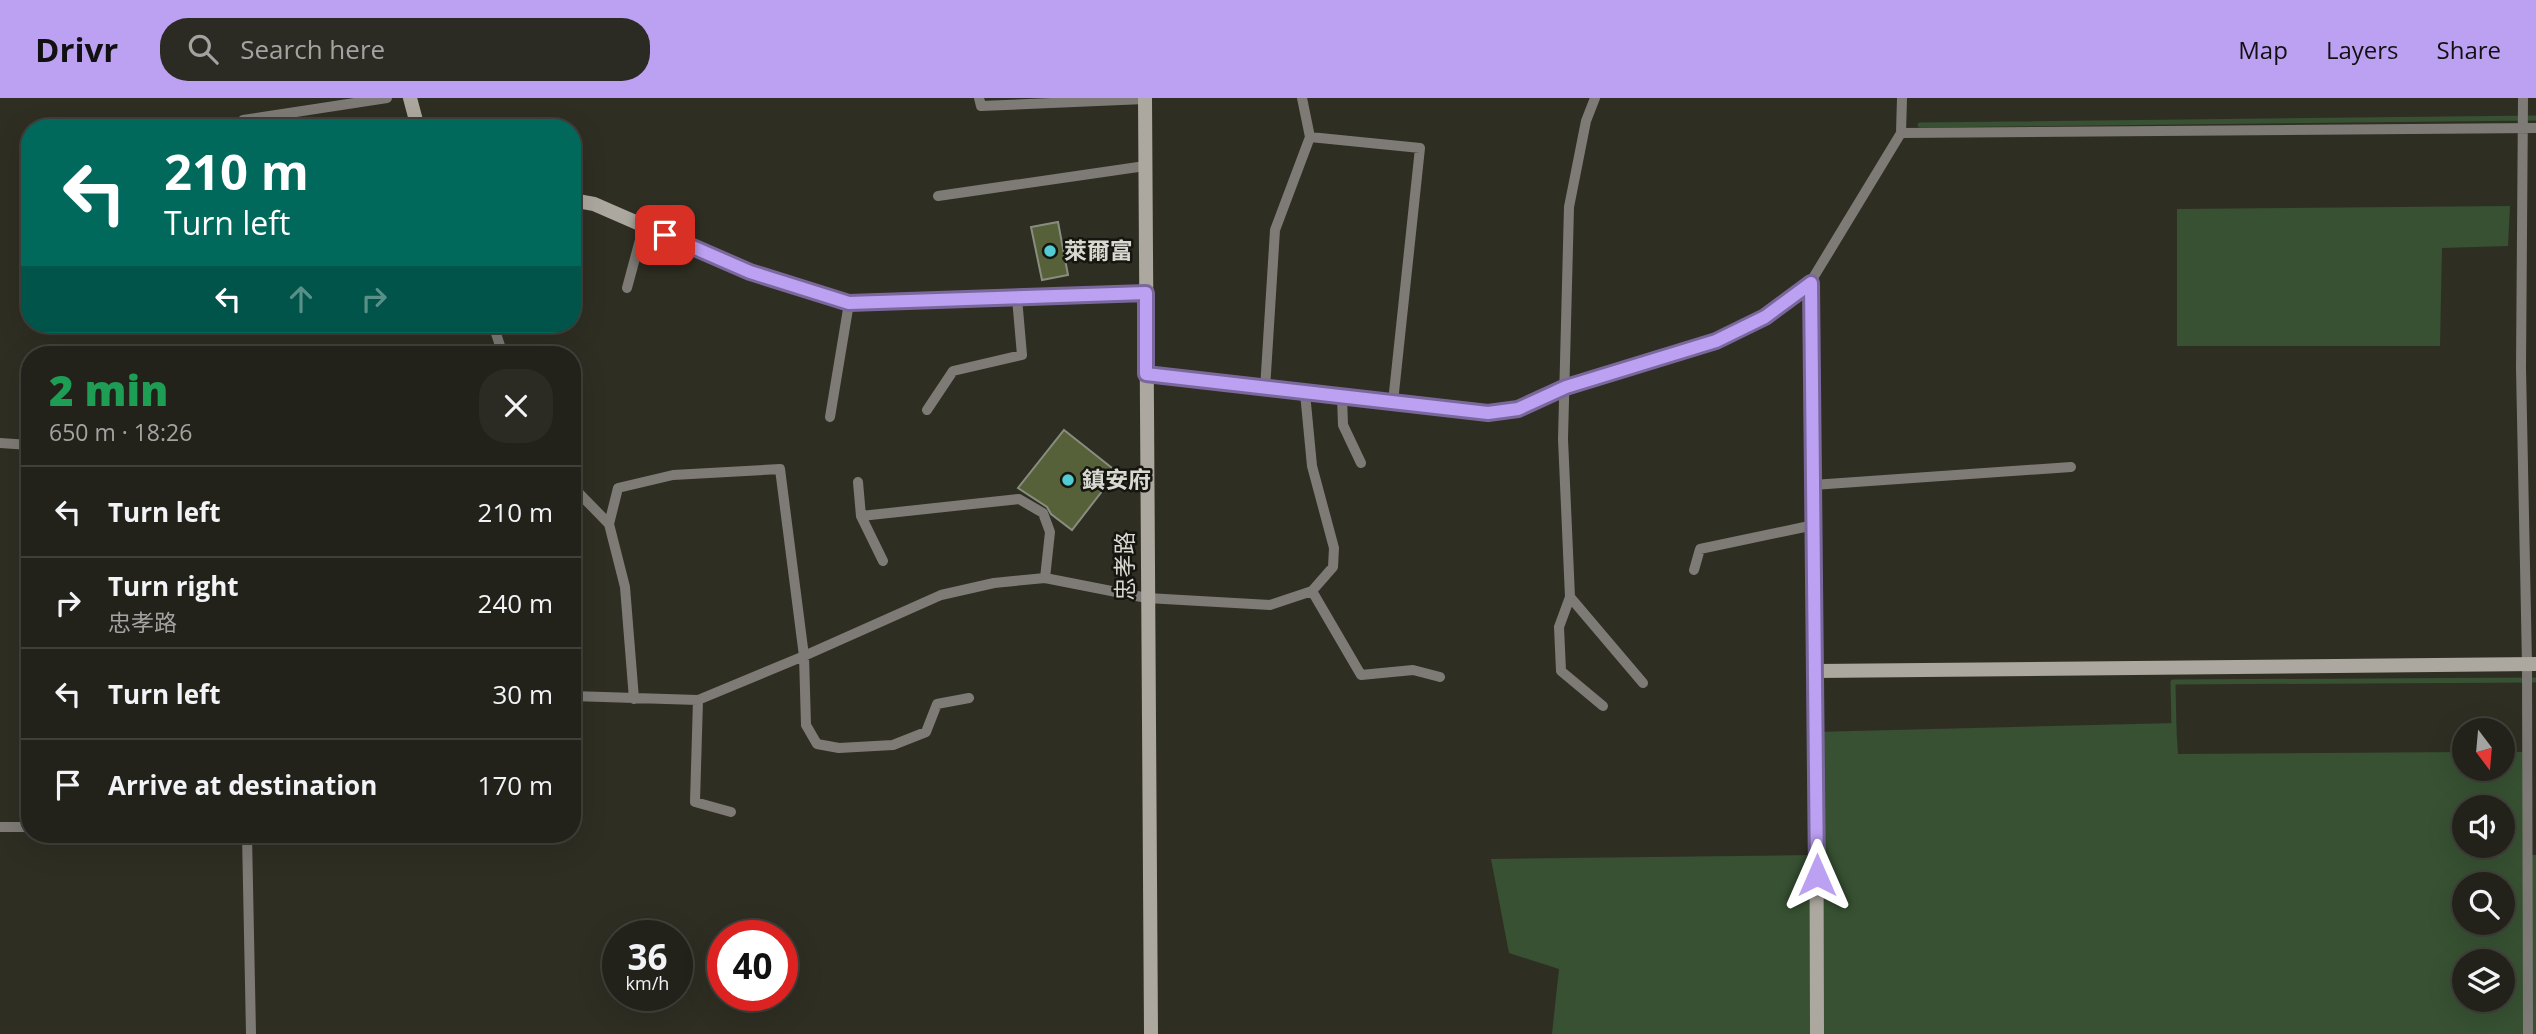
<!DOCTYPE html>
<meta charset="utf-8">
<style>
:root{--surface:#23221a;--page:#2b2a23;--text:#f1f3f6;--muted:#a3a4a2;--line:#403f39;--accent:#bca0f2}
body{margin:0;font-family:"Open Sans","Noto Sans TC",sans-serif;background:var(--page);color:var(--text);height:100vh;display:flex;flex-direction:column;font-size:26px;white-space:nowrap}
*{box-sizing:border-box;margin:0}
p{font-size:23px;color:var(--muted)}
.icon{flex:none;width:38px;height:38px;fill:none;stroke:currentColor;stroke-width:2;stroke-linecap:round;stroke-linejoin:round}
.map{position:relative;flex:1;overflow:hidden}
.panel{position:absolute;left:21px;top:248px;width:560px;height:497px;display:flex;flex-direction:column;background:var(--surface);border-radius:28px;box-shadow:0 7px 28px #0002,0 0 0 2px var(--line)}
.panel>*{flex:none}
.hud{position:absolute;left:21px;top:21px;width:560px;height:214px;border-radius:28px;box-shadow:0 7px 28px #0002,0 0 0 2px var(--line);background:#00695c;color:#fff;overflow:hidden}
.needle{width:46px;rotate:164deg}
.tools{position:absolute;left:2452px;top:620px;display:grid;gap:14px}
.tools a{display:grid;place-items:center;width:63px;height:63px;border-radius:50%;background:var(--surface);box-shadow:0 7px 28px #0002,0 0 0 2px var(--line);font-size:35px}
.speed{position:absolute;left:602px;top:822px;display:flex;gap:14px;font-size:35px;font-weight:700;text-align:center}
.speed>*{display:grid;place-content:center;width:91px;height:91px;border-radius:50%;background:var(--surface);box-shadow:0 7px 28px #0002,0 0 0 2px var(--line);line-height:1}
.speed small{font-size:18px;font-weight:400}
.speed .limit{border:10px solid #d22;background:#fff;color:#111}
.pin{position:absolute;display:grid;place-items:center;width:60px;height:60px;color:#fff;margin:-30px;border-radius:14px;box-shadow:0 4px 10px #0006}
.me{position:absolute;width:77px;margin:-38px;rotate:0deg;stroke-linejoin:round;filter:drop-shadow(0 0 5px #0008)}
.turn{display:flex;align-items:center;gap:24px;height:147px;padding:0 28px;font-size:32px}
.turn .icon{width:91px;height:91px;stroke-width:2.5}
.turn b{display:block;font-size:49px;line-height:60px}
.lanes{display:flex;align-items:center;height:66px;padding:0 28px;background:#0003;justify-content:center;gap:35px;direction:ltr}
.lanes .off{opacity:.35}
.round{display:grid;place-items:center;flex:none;width:74px;height:74px;border-radius:28px;background:var(--page)}
.headline{display:flex;align-items:center;justify-content:space-between;height:119px;padding:0 28px}
h1{font-size:42px;font-weight:800;line-height:52px;color:#1e9e55}
ul{padding:0;list-style:none}
li{display:flex;align-items:center;gap:21px;height:91px;padding:0 28px;border-top:2px solid var(--line)}
li div{flex:1}
li b{display:block;font-size:26px}
li em{font-style:normal}
header{display:flex;align-items:center;gap:42px;box-sizing:border-box;height:98px;padding:0 35px;background:var(--accent);color:#111}
header strong{font-size:33px}
nav{display:flex;gap:38px;margin-inline-start:auto;font-size:24px}
.search{width:490px;height:63px;background:var(--page);display:flex;align-items:center;gap:18px;box-sizing:border-box;padding:0 24px;border-radius:28px;color:var(--muted);font-size:26px}
.map>svg:first-child{display:block}
.water{fill:#375132;fill-rule:evenodd}
.lines{fill:none;stroke-linecap:round;stroke-linejoin:round}
.stream{stroke:#375132;stroke-width:5}
.building{fill:#566039;stroke:#898d80;stroke-width:2}
.lane{stroke:#7e7b76;stroke-width:10}
.secondary{stroke:#aca79f;stroke-width:14}
.route-casing{stroke:#7a689d;stroke-width:18}
.route{stroke:#bca0f2;stroke-width:12}
.poi-dot{fill:#51ccd3;stroke:#161611;stroke-width:2.5}
.labels{text-anchor:middle;stroke-width:5;stroke-linejoin:round;paint-order:stroke}
.poi-label{font-size:23px;font-weight:bold;fill:#d9d8d1;stroke:#161611;text-anchor:start}
.street-label{font-size:23px;fill:#d9d8d1;stroke:#161611}
</style>
<header>
<strong>Drivr</strong>
<div class="search"><svg class="icon" aria-label="search" viewBox="0 0 24 24"><circle cx="10" cy="10" r="6"/><path d="M15 15l6 6"/></svg>Search here</div>
<nav><a>Map</a><a>Layers</a><a>Share</a></nav>
</header>
<div class="map">
<svg width="2536" height="936" viewBox="0 0 2536 936">
<rect width="100%" height="100%" fill="#2f2e23"/>
<!-- water -->
<path class="water" d="M 2510,108 L 2508,148 L 2442,150 L 2440,248 L 2177,248 L 2177,111 Z
M 2176,625 L 2178,656 L 2464,654 L 2464,670 L 2502,670 L 2503,654 L 2526,654 L 2530,757 L 2536,757 L 2536,936 L 1552,936 L 1559,871 L 1509,855 L 1491,761 L 1811,757 L 1814,634 ZM 2464,709 L 2502,709 L 2502,747 L 2464,747 ZM 2464,786 L 2502,786 L 2502,824 L 2464,824 ZM 2464,863 L 2502,863 L 2502,901 L 2464,901 Z"/>
<g class="lines">
<!-- stream -->
<path class="stream" d="M 1920,27 L 2536,20
M 2174,632 L 2173,584 L 2536,582"/>
</g>
<!-- building -->
<path class="building" d="M 1058,124 L 1068,177 L 1042,182 L 1031,129 Z
M 1064,332 L 1117,374 L 1072,432 L 1051,416 L 1047,409 L 1018,390 Z"/>
<g class="lines">
<!-- lane -->
<path class="lane" d="M 979,0 L 981,8 L 1145,1
M 1302,0 L 1310,39
M 1595,0 L 1586,23 L 1569,109 L 1563,341 L 1570,499 L 1559,529 L 1561,573 L 1603,608
M 2523,0 L 2521,270 L 2527,566 L 2528,936
M 243,22 L 387,0
M 1901,35 L 1902,0
M 938,98 L 1145,68
M 1810,185 L 1816,573
M 627,190 L 644,127
M 493,226 L 503,257
M 1146,276 L 1488,315 L 1518,311 L 1566,289 L 1716,243 L 1765,219 L 1810,185 L 1901,35 L 2536,30
M 1265,291 L 1275,132 L 1310,39 L 1420,50 L 1393,304
M 1342,299 L 1343,327 L 1361,365
M 927,312 L 953,273 L 1022,257 L 1017,200
M 830,319 L 849,205
M 0,345 L 30,347
M 858,384 L 861,418 L 883,463
M 1813,387 L 2071,369
M 572,388 L 609,426 L 625,489 L 634,601
M 861,418 L 1019,401 L 1043,415 L 1050,434 L 1045,480
M 609,426 L 618,390 L 673,377 L 780,371 L 804,558 L 806,627 L 817,646 L 839,650 L 893,647 L 926,634 L 937,606 L 969,600
M 1694,472 L 1700,451 L 1814,427
M 1312,493 L 1361,577 L 1413,572 L 1440,579
M 1570,499 L 1643,585
M 572,598 L 698,602 L 804,558 L 941,497 L 994,485 L 1045,480 L 1147,500 L 1270,507 L 1312,493 L 1333,469 L 1334,450 L 1312,368 L 1305,295
M 698,602 L 695,704 L 731,714
M 0,729 L 30,729
M 247,737 L 251,936"/>
<!-- secondary -->
<path class="secondary" d="M 410,0 L 418,30
M 1145,0 L 1151,936
M 572,102 L 594,106 L 750,174 L 849,205 L 1146,195
M 1817,936 L 1816,573 L 2536,566"/>
</g>
<g class="lines">
<defs>
<path id="route" d="M 665,137 L 750,174 L 849,205 L 1146,195 L 1146,276 L 1488,315 L 1518,311 L 1566,289 L 1716,243 L 1765,219 L 1811,185 L 1817,777"/>
</defs>
<!-- route casing -->
<use href="#route" class="route-casing"/>
<!-- route -->
<use href="#route" class="route"/>
</g>
<!-- markers -->
<g class="poi-dot">
<circle cx="1050" cy="153" r="7"/>
<circle cx="1068" cy="382" r="7"/>
</g>
<g class="labels">
<!-- poi labels -->
<g class="poi-label">
<text x="1064" y="161">萊爾富</text>
<text x="1082" y="390">鎮安府</text>
</g>
<!-- street labels -->
<g class="street-label">
<text transform="translate(1125 468) rotate(-90)" y="8">忠孝路</text>
</g>
</g>
</svg>
<div class="tools">
<a><svg class="needle" viewBox="-14 -14 28 28"><path d="M0-13l5 13h-10z" fill="#e53935"/><path d="M0 13l5-13h-10z" fill="#a3a4a2"/></svg></a>
<a><svg class="icon" aria-label="sound" viewBox="0 0 24 24"><path d="M4 9h4l5-4v14l-5-4H4zM17 9q2 3 0 6"/></svg></a>
<a><svg class="icon" aria-label="search" viewBox="0 0 24 24"><circle cx="10" cy="10" r="6"/><path d="M15 15l6 6"/></svg></a>
<a><svg class="icon" aria-label="layers" viewBox="0 0 24 24"><path d="M12 4l9 5-9 5-9-5zM3 14l9 5 9-5"/></svg></a>
</div>
<div class="speed"><div>36<small>km/h</small></div><div class="limit">40</div></div>
<div class="pin" style="left:665px;top:137px;background:#d93025"><svg class="icon" aria-label="arrive" viewBox="0 0 24 24"><path d="M6 21V4h12l-3 4 3 4H6"/></svg></div>
<svg class="me" style="left:1817px;top:777px" viewBox="-20 -20 40 40"><path d="M0-17L14 15 0 8-14 15z" fill="#bca0f2" stroke="#fff" stroke-width="4"/></svg>
<div class="hud">
<div class="turn"><svg class="icon" aria-label="left" viewBox="0 0 24 24"><path d="M17 20v-9H6M10 6l-5 5 5 5"/></svg><div><b>210 m</b>Turn left</div></div>
<div class="lanes"><svg class="icon" aria-label="left" viewBox="0 0 24 24"><path d="M17 20v-9H6M10 6l-5 5 5 5"/></svg><svg class="icon off" aria-label="ahead" viewBox="0 0 24 24"><path d="M12 20V5M6 11l6-6 6 6"/></svg><svg class="icon off" aria-label="right" viewBox="0 0 24 24"><path d="M7 20v-9h11M14 6l5 5-5 5"/></svg></div>
</div>
<section class="panel">
<div class="headline"><div><h1>2 min</h1><p>650 m · 18:26</p></div><a class="round"><svg class="icon" aria-label="close" viewBox="0 0 24 24"><path d="M6 6l12 12M18 6L6 18"/></svg></a></div>
<ul>
<li><svg class="icon" aria-label="left" viewBox="0 0 24 24"><path d="M17 20v-9H6M10 6l-5 5 5 5"/></svg><div><b>Turn left</b></div><em>210 m</em></li>
<li><svg class="icon" aria-label="right" viewBox="0 0 24 24"><path d="M7 20v-9h11M14 6l5 5-5 5"/></svg><div><b>Turn right</b><p>忠孝路</p></div><em>240 m</em></li>
<li><svg class="icon" aria-label="left" viewBox="0 0 24 24"><path d="M17 20v-9H6M10 6l-5 5 5 5"/></svg><div><b>Turn left</b></div><em>30 m</em></li>
<li><svg class="icon" aria-label="arrive" viewBox="0 0 24 24"><path d="M6 21V4h12l-3 4 3 4H6"/></svg><div><b>Arrive at destination</b></div><em>170 m</em></li>
</ul>
</section>
</div>
